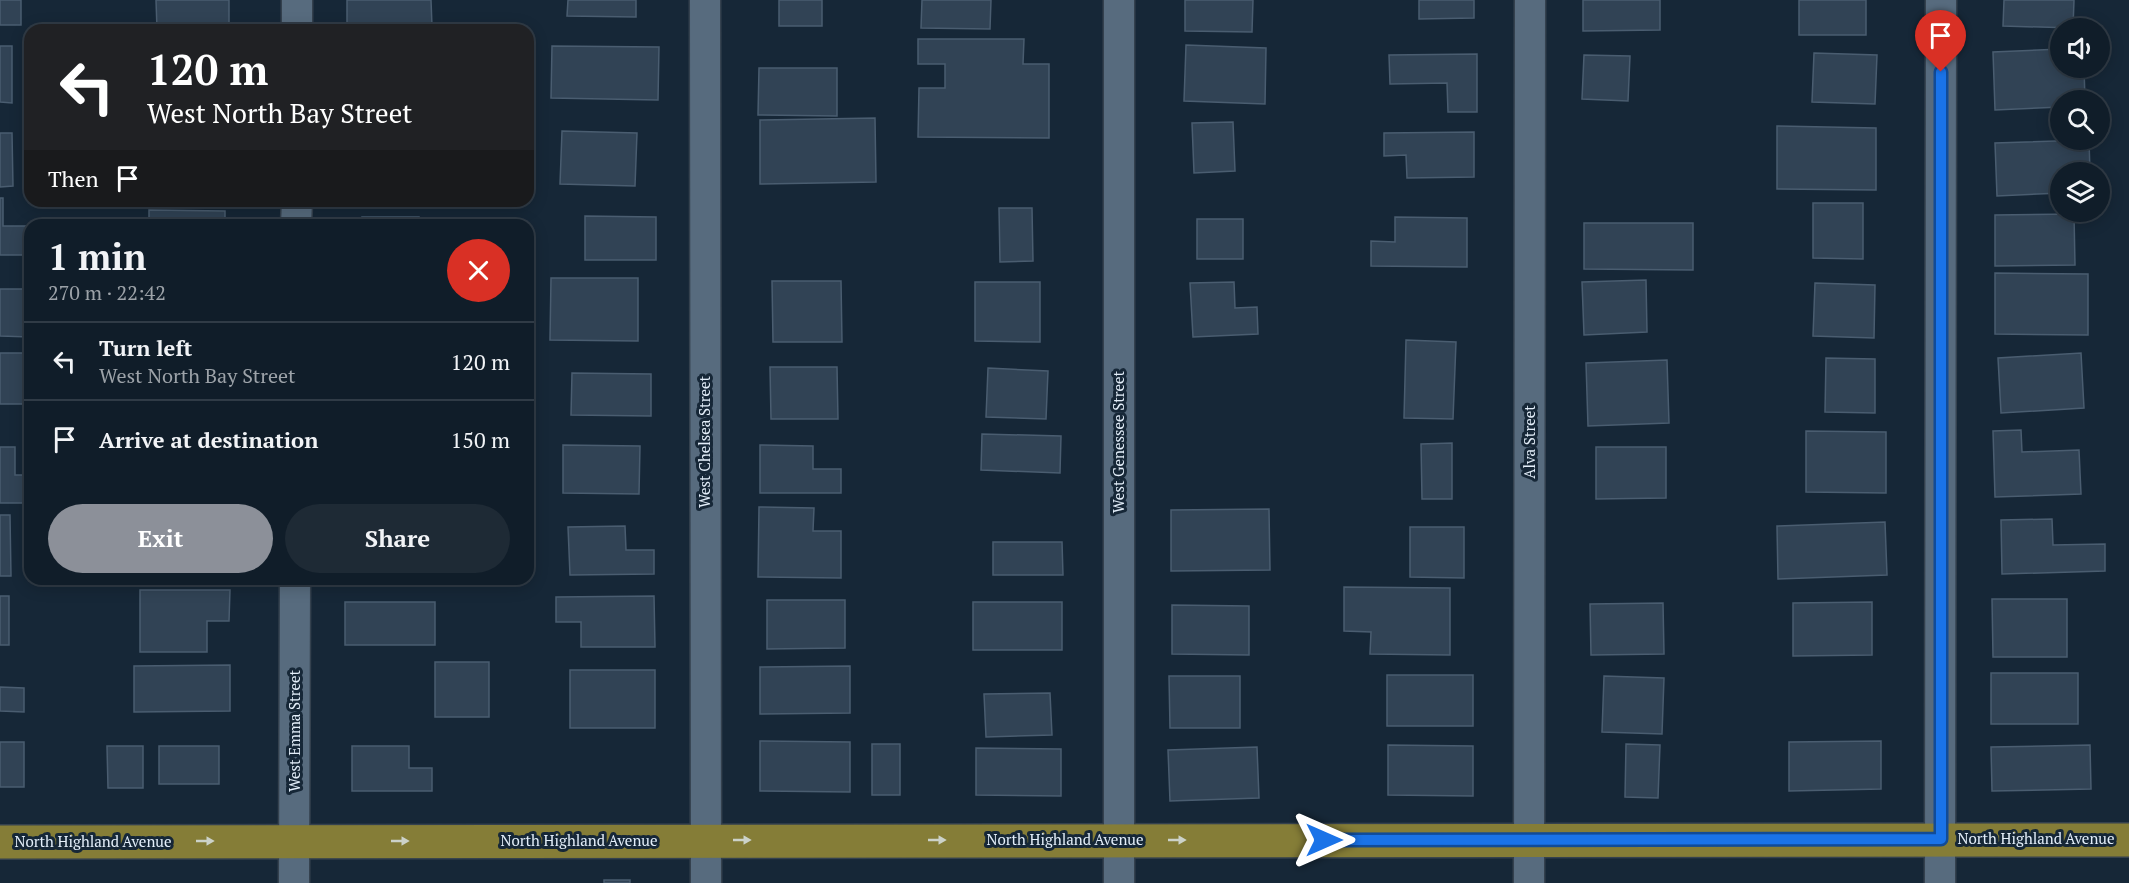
<!DOCTYPE html>
<meta charset="utf-8">
<style>
:root{--surface:#101d29;--page:#1e2a35;--text:#f1f3f6;--muted:#9ca2a8;--line:#303b46;--accent:#8c9099}
body{margin:0;font-family:"PT Serif",serif;background:var(--page);color:var(--text);height:100vh;display:flex;flex-direction:column;font-size:22px;white-space:nowrap}
*{box-sizing:border-box;margin:0}
p{font-size:20px;color:var(--muted)}
.icon{flex:none;width:33px;height:33px;fill:none;stroke:currentColor;stroke-width:2;stroke-linecap:round;stroke-linejoin:round}
.map{position:relative;flex:1;overflow:hidden}
.sheet{position:absolute;left:24px;top:219px;width:510px;height:366px;display:flex;flex-direction:column;background:var(--surface);border-radius:18px;box-shadow:0 3px 15px #0003,0 0 0 2px var(--line)}
.sheet>*{flex:none}
.top-card{position:absolute;left:24px;top:24px;width:510px;height:183px;border-radius:18px;box-shadow:0 3px 15px #0003,0 0 0 2px var(--line);background:#202124;color:#fff;overflow:hidden}
.controls{position:absolute;left:2050px;top:18px;display:grid;gap:12px}
.controls a{display:grid;place-items:center;width:60px;height:60px;border-radius:50%;background:var(--surface);box-shadow:0 3px 15px #0003,0 0 0 2px var(--line);font-size:30px}
.pin{position:absolute;display:grid;place-items:center;width:51px;height:51px;color:#fff;margin:-62px -26px;border-radius:50% 50% 50% 0;rotate:-45deg;box-shadow:0 0 6px #0007}
.pin .icon{rotate:45deg}
.me{position:absolute;width:66px;margin:-33px;rotate:90deg;stroke-linejoin:round;filter:drop-shadow(0 0 4px #0008)}
.turn{display:flex;align-items:center;gap:21px;height:126px;padding:0 24px;font-size:27px}
.turn .icon{width:78px;height:78px;stroke-width:2.5}
.turn b{display:block;font-size:42px;line-height:51px}
.then{display:flex;align-items:center;height:57px;padding:0 24px;background:#0003;gap:12px;font-size:22px}
.round{display:grid;place-items:center;flex:none;width:63px;height:63px;border-radius:32px;background:var(--page)}
.headline{display:flex;align-items:center;justify-content:space-between;height:102px;padding:0 24px}
h1{font-size:36px;font-weight:600;line-height:45px}
.primary-button{display:flex;gap:12px;margin-top:auto;padding:12px 24px}
.primary-button a{flex:1;height:69px;border-radius:36px;background:var(--accent);color:#fff;font-size:24px;font-weight:600;line-height:69px;text-align:center}
.primary-button a+a{background:var(--page);color:var(--text)}
ul{padding:0;list-style:none}
li{display:flex;align-items:center;gap:18px;height:78px;padding:0 24px;border-top:2px solid var(--line)}
li div{flex:1}
li b{display:block;font-size:22px}
li em{font-style:normal}
.map>svg:first-child{display:block}
.building{fill:#314355;stroke:#4a5d70;stroke-width:1.5}
.lines{fill:none;stroke-linecap:round;stroke-linejoin:round}
.minor-casing{stroke:#34414e;stroke-width:33}
.primary-casing{stroke:#34414e;stroke-width:36}
.minor{stroke:#576b7e;stroke-width:30}
.primary{stroke:#857d37;stroke-width:33}
.oneway{fill:#ccd2c9}
.route-casing{stroke:#114b97;stroke-width:15}
.route{stroke:#1a73e8;stroke-width:10}
.labels{text-anchor:middle;stroke-width:6;stroke-linejoin:round;paint-order:stroke}
.street-label{font-size:15px;fill:#e4effa;stroke:#162737}
</style>
<div class="map">
<svg width="2129" height="883" viewBox="0 0 2129 883">
<rect width="100%" height="100%" fill="#162737"/>
<!-- building -->
<path class="building" d="M 0,0 L 21,0 L 21,25 L 0,25 Z
M 156,0 L 229,0 L 229,29 L 157,29 Z
M 347,0 L 431,0 L 432,26 L 347,27 Z
M 568,0 L 636,0 L 636,17 L 567,16 Z
M 779,0 L 822,0 L 822,26 L 779,26 Z
M 922,0 L 991,0 L 990,29 L 921,28 Z
M 1185,0 L 1253,0 L 1252,32 L 1185,31 Z
M 1419,0 L 1474,0 L 1474,18 L 1419,19 Z
M 1583,0 L 1660,0 L 1660,30 L 1583,31 Z
M 1799,0 L 1866,0 L 1866,35 L 1799,35 Z
M 2004,0 L 2074,0 L 2073,28 L 2003,26 Z
M 918,39 L 1024,39 L 1023,64 L 1049,64 L 1049,138 L 918,137 L 919,88 L 945,88 L 945,64 L 918,64 Z
M 1186,45 L 1266,48 L 1265,104 L 1184,101 Z
M 0,46 L 12,46 L 12,103 L 0,102 Z
M 552,46 L 659,47 L 658,100 L 551,98 Z
M 2061,49 L 2061,68 L 2084,68 L 2085,100 L 2061,100 L 2061,107 L 1995,110 L 1993,52 Z
M 1814,53 L 1877,55 L 1875,104 L 1812,102 Z
M 1477,54 L 1477,112 L 1448,112 L 1447,83 L 1390,84 L 1389,55 Z
M 1584,55 L 1630,56 L 1628,101 L 1582,99 Z
M 759,68 L 837,68 L 837,116 L 758,115 Z
M 875,118 L 876,182 L 760,184 L 760,120 Z
M 1233,122 L 1235,171 L 1194,173 L 1192,123 Z
M 1777,126 L 1876,128 L 1876,190 L 1777,189 Z
M 562,131 L 637,133 L 635,186 L 560,184 Z
M 1474,132 L 1474,177 L 1407,178 L 1406,155 L 1384,156 L 1384,133 Z
M 0,133 L 12,133 L 13,186 L 0,187 Z
M 2089,140 L 2090,172 L 2061,172 L 2061,193 L 1997,196 L 1995,143 Z
M 0,198 L 3,198 L 3,226 L 28,226 L 28,255 L 0,255 Z
M 1813,203 L 1863,203 L 1863,259 L 1813,258 Z
M 999,208 L 1032,208 L 1033,261 L 1000,262 Z
M 149,210 L 225,211 L 225,225 L 149,225 Z
M 2074,214 L 2075,265 L 1995,266 L 1995,215 Z
M 585,216 L 656,217 L 656,260 L 585,260 Z
M 362,217 L 419,217 L 419,225 L 362,225 Z
M 1395,217 L 1467,218 L 1467,267 L 1371,266 L 1371,241 L 1395,242 Z
M 1197,219 L 1243,219 L 1243,259 L 1197,259 Z
M 1584,223 L 1693,223 L 1693,270 L 1584,269 Z
M 1995,273 L 2088,274 L 2088,335 L 1995,334 Z
M 551,278 L 638,278 L 638,341 L 550,340 Z
M 1646,280 L 1647,332 L 1584,335 L 1582,282 Z
M 772,281 L 841,281 L 842,342 L 773,342 Z
M 975,282 L 1040,282 L 1040,342 L 975,341 Z
M 1234,282 L 1235,308 L 1257,307 L 1258,334 L 1193,337 L 1190,283 Z
M 1815,283 L 1875,285 L 1874,338 L 1813,336 Z
M 0,289 L 30,289 L 30,337 L 0,336 Z
M 1406,340 L 1456,342 L 1453,419 L 1404,418 Z
M 0,353 L 24,353 L 24,404 L 0,404 Z
M 2081,353 L 2084,408 L 2001,413 L 1998,358 Z
M 1826,358 L 1875,359 L 1875,413 L 1825,412 Z
M 1667,360 L 1669,423 L 1588,426 L 1586,363 Z
M 770,367 L 837,367 L 838,419 L 771,419 Z
M 988,368 L 1048,371 L 1046,419 L 986,417 Z
M 572,373 L 651,374 L 651,416 L 571,415 Z
M 2021,430 L 2022,452 L 2079,450 L 2081,494 L 1995,497 L 1993,431 Z
M 1806,431 L 1886,432 L 1886,493 L 1806,492 Z
M 982,434 L 1061,436 L 1060,473 L 981,470 Z
M 1452,443 L 1452,499 L 1422,499 L 1421,444 Z
M 563,445 L 640,446 L 639,494 L 563,493 Z
M 760,445 L 813,446 L 813,469 L 841,469 L 841,493 L 760,493 Z
M 0,447 L 15,447 L 15,475 L 30,475 L 30,503 L 0,503 Z
M 1596,447 L 1666,447 L 1666,498 L 1596,499 Z
M 759,507 L 814,508 L 813,531 L 841,531 L 841,578 L 758,577 Z
M 1269,509 L 1270,570 L 1171,571 L 1171,510 Z
M 0,515 L 10,515 L 11,576 L 0,576 Z
M 2052,519 L 2053,545 L 2105,544 L 2105,571 L 2002,574 L 2001,520 Z
M 1885,522 L 1887,575 L 1778,579 L 1777,526 Z
M 625,526 L 626,550 L 654,550 L 654,574 L 570,575 L 568,527 Z
M 1410,527 L 1464,527 L 1464,578 L 1410,577 Z
M 993,542 L 1062,542 L 1063,575 L 993,575 Z
M 350,579 L 392,579 L 392,582 L 350,582 Z
M 1344,587 L 1450,588 L 1450,655 L 1370,654 L 1371,632 L 1344,631 Z
M 140,590 L 230,590 L 229,621 L 207,621 L 207,652 L 140,652 Z
M 0,596 L 9,596 L 9,645 L 0,645 Z
M 654,596 L 655,647 L 581,647 L 581,622 L 556,622 L 556,597 Z
M 1992,599 L 2067,599 L 2067,657 L 1993,657 Z
M 767,600 L 845,600 L 845,648 L 767,649 Z
M 345,602 L 435,602 L 435,645 L 345,645 Z
M 973,602 L 1062,602 L 1062,650 L 973,650 Z
M 1872,602 L 1872,655 L 1793,656 L 1793,603 Z
M 1663,603 L 1664,654 L 1591,655 L 1590,604 Z
M 1172,605 L 1249,606 L 1249,655 L 1172,654 Z
M 435,662 L 489,662 L 489,717 L 435,717 Z
M 230,665 L 230,711 L 134,712 L 134,666 Z
M 850,666 L 850,713 L 760,714 L 760,667 Z
M 570,670 L 655,670 L 655,728 L 570,728 Z
M 1991,673 L 2078,673 L 2078,724 L 1991,724 Z
M 1387,675 L 1473,675 L 1473,726 L 1387,726 Z
M 1169,676 L 1240,676 L 1240,728 L 1170,728 Z
M 1604,676 L 1664,678 L 1662,734 L 1602,732 Z
M 0,687 L 24,688 L 24,712 L 0,711 Z
M 1050,693 L 1052,735 L 986,737 L 984,694 Z
M 760,741 L 850,742 L 850,792 L 760,791 Z
M 1881,741 L 1881,789 L 1789,791 L 1789,742 Z
M 0,742 L 24,742 L 24,787 L 0,787 Z
M 872,744 L 900,744 L 900,795 L 872,795 Z
M 1626,744 L 1660,745 L 1658,798 L 1625,797 Z
M 1388,745 L 1473,746 L 1473,796 L 1388,795 Z
M 2090,745 L 2091,789 L 1992,791 L 1991,747 Z
M 107,746 L 143,746 L 143,788 L 108,788 Z
M 159,746 L 219,746 L 219,784 L 159,784 Z
M 352,746 L 409,746 L 409,768 L 432,768 L 432,791 L 352,791 Z
M 1257,747 L 1259,798 L 1170,801 L 1168,750 Z
M 976,748 L 1061,749 L 1061,796 L 976,795 Z
M 604,880 L 630,880 L 630,883 L 604,883 Z"/>
<g class="lines">
<defs>
<path id="minor" d="M 705,0 L 706,883
M 297,30 L 297,0
M 296,225 L 297,201
M 294,883 L 295,579
M 1119,883 L 1119,0
M 1529,883 L 1530,0
M 1940,883 L 1941,0"/>
<path id="primary" d="M 0,842 L 2129,840"/>
</defs>
<!-- minor casing -->
<use href="#minor" class="minor-casing"/>
<!-- primary casing -->
<use href="#primary" class="primary-casing"/>
<!-- minor -->
<use href="#minor" class="minor"/>
<!-- primary -->
<use href="#primary" class="primary"/>
</g>
<!-- one-way arrows -->
<defs><path id="oneway-solid" d="M-6-.8H1V-3.2L6.5 0L1 3.2V.8H-6Z" transform="scale(1.5)"/></defs>
<g class="oneway">
<use href="#oneway-solid" transform="translate(742 840)"/>
<use href="#oneway-solid" transform="translate(937 840)"/>
<use href="#oneway-solid" transform="translate(1177 840)"/>
<use href="#oneway-solid" transform="translate(205 841)"/>
<use href="#oneway-solid" transform="translate(400 841)"/>
</g>
<g class="lines">
<defs>
<path id="route" d="M 1324,840 L 1941,839 L 1941,72"/>
</defs>
<!-- route casing -->
<use href="#route" class="route-casing"/>
<!-- route -->
<use href="#route" class="route"/>
</g>
<g class="labels">
<!-- street labels -->
<g class="street-label">
<text transform="translate(705 442) rotate(-90)" y="5">West Chelsea Street</text>
<text transform="translate(1119 442) rotate(-90)" y="5">West Genessee Street</text>
<text transform="translate(1530 442) rotate(-90)" y="5">Alva Street</text>
<text transform="translate(295 731) rotate(-90)" y="5">West Emma Street</text>
<text x="2036" y="844">North Highland Avenue</text>
<text x="1065" y="845">North Highland Avenue</text>
<text x="579" y="846">North Highland Avenue</text>
<text x="93" y="847">North Highland Avenue</text>
</g>
</g>
</svg>
<div class="controls">
<a><svg class="icon" aria-label="sound" viewBox="0 0 24 24"><path d="M4 9h4l5-4v14l-5-4H4zM17 9q2 3 0 6"/></svg></a>
<a><svg class="icon" aria-label="search" viewBox="0 0 24 24"><circle cx="10" cy="10" r="6"/><path d="M15 15l6 6"/></svg></a>
<a><svg class="icon" aria-label="layers" viewBox="0 0 24 24"><path d="M12 4l9 5-9 5-9-5zM3 14l9 5 9-5"/></svg></a>
</div>
<div class="pin" style="left:1941px;top:72px;background:#d93025"><svg class="icon" aria-label="arrive" viewBox="0 0 24 24"><path d="M6 21V4h12l-3 4 3 4H6"/></svg></div>
<svg class="me" style="left:1324px;top:840px" viewBox="-20 -20 40 40"><path d="M0-17L14 15 0 8-14 15z" fill="#1a73e8" stroke="#fff" stroke-width="4"/></svg>
<div class="top-card">
<div class="turn"><svg class="icon" aria-label="left" viewBox="0 0 24 24"><path d="M17 20v-9H6M10 6l-5 5 5 5"/></svg><div><b>120 m</b>West North Bay Street</div></div>
<div class="then">Then<svg class="icon" aria-label="arrive" viewBox="0 0 24 24"><path d="M6 21V4h12l-3 4 3 4H6"/></svg></div>
</div>
<section class="sheet">
<div class="headline"><div><h1>1 min</h1><p>270 m · 22:42</p></div><a class="round" style="background:#d93025;color:#fff"><svg class="icon" aria-label="close" viewBox="0 0 24 24"><path d="M6 6l12 12M18 6L6 18"/></svg></a></div>
<ul>
<li><svg class="icon" aria-label="left" viewBox="0 0 24 24"><path d="M17 20v-9H6M10 6l-5 5 5 5"/></svg><div><b>Turn left</b><p>West North Bay Street</p></div><em>120 m</em></li>
<li><svg class="icon" aria-label="arrive" viewBox="0 0 24 24"><path d="M6 21V4h12l-3 4 3 4H6"/></svg><div><b>Arrive at destination</b></div><em>150 m</em></li>
</ul>
<div class="primary-button"><a>Exit</a><a>Share</a></div>
</section>
</div>
